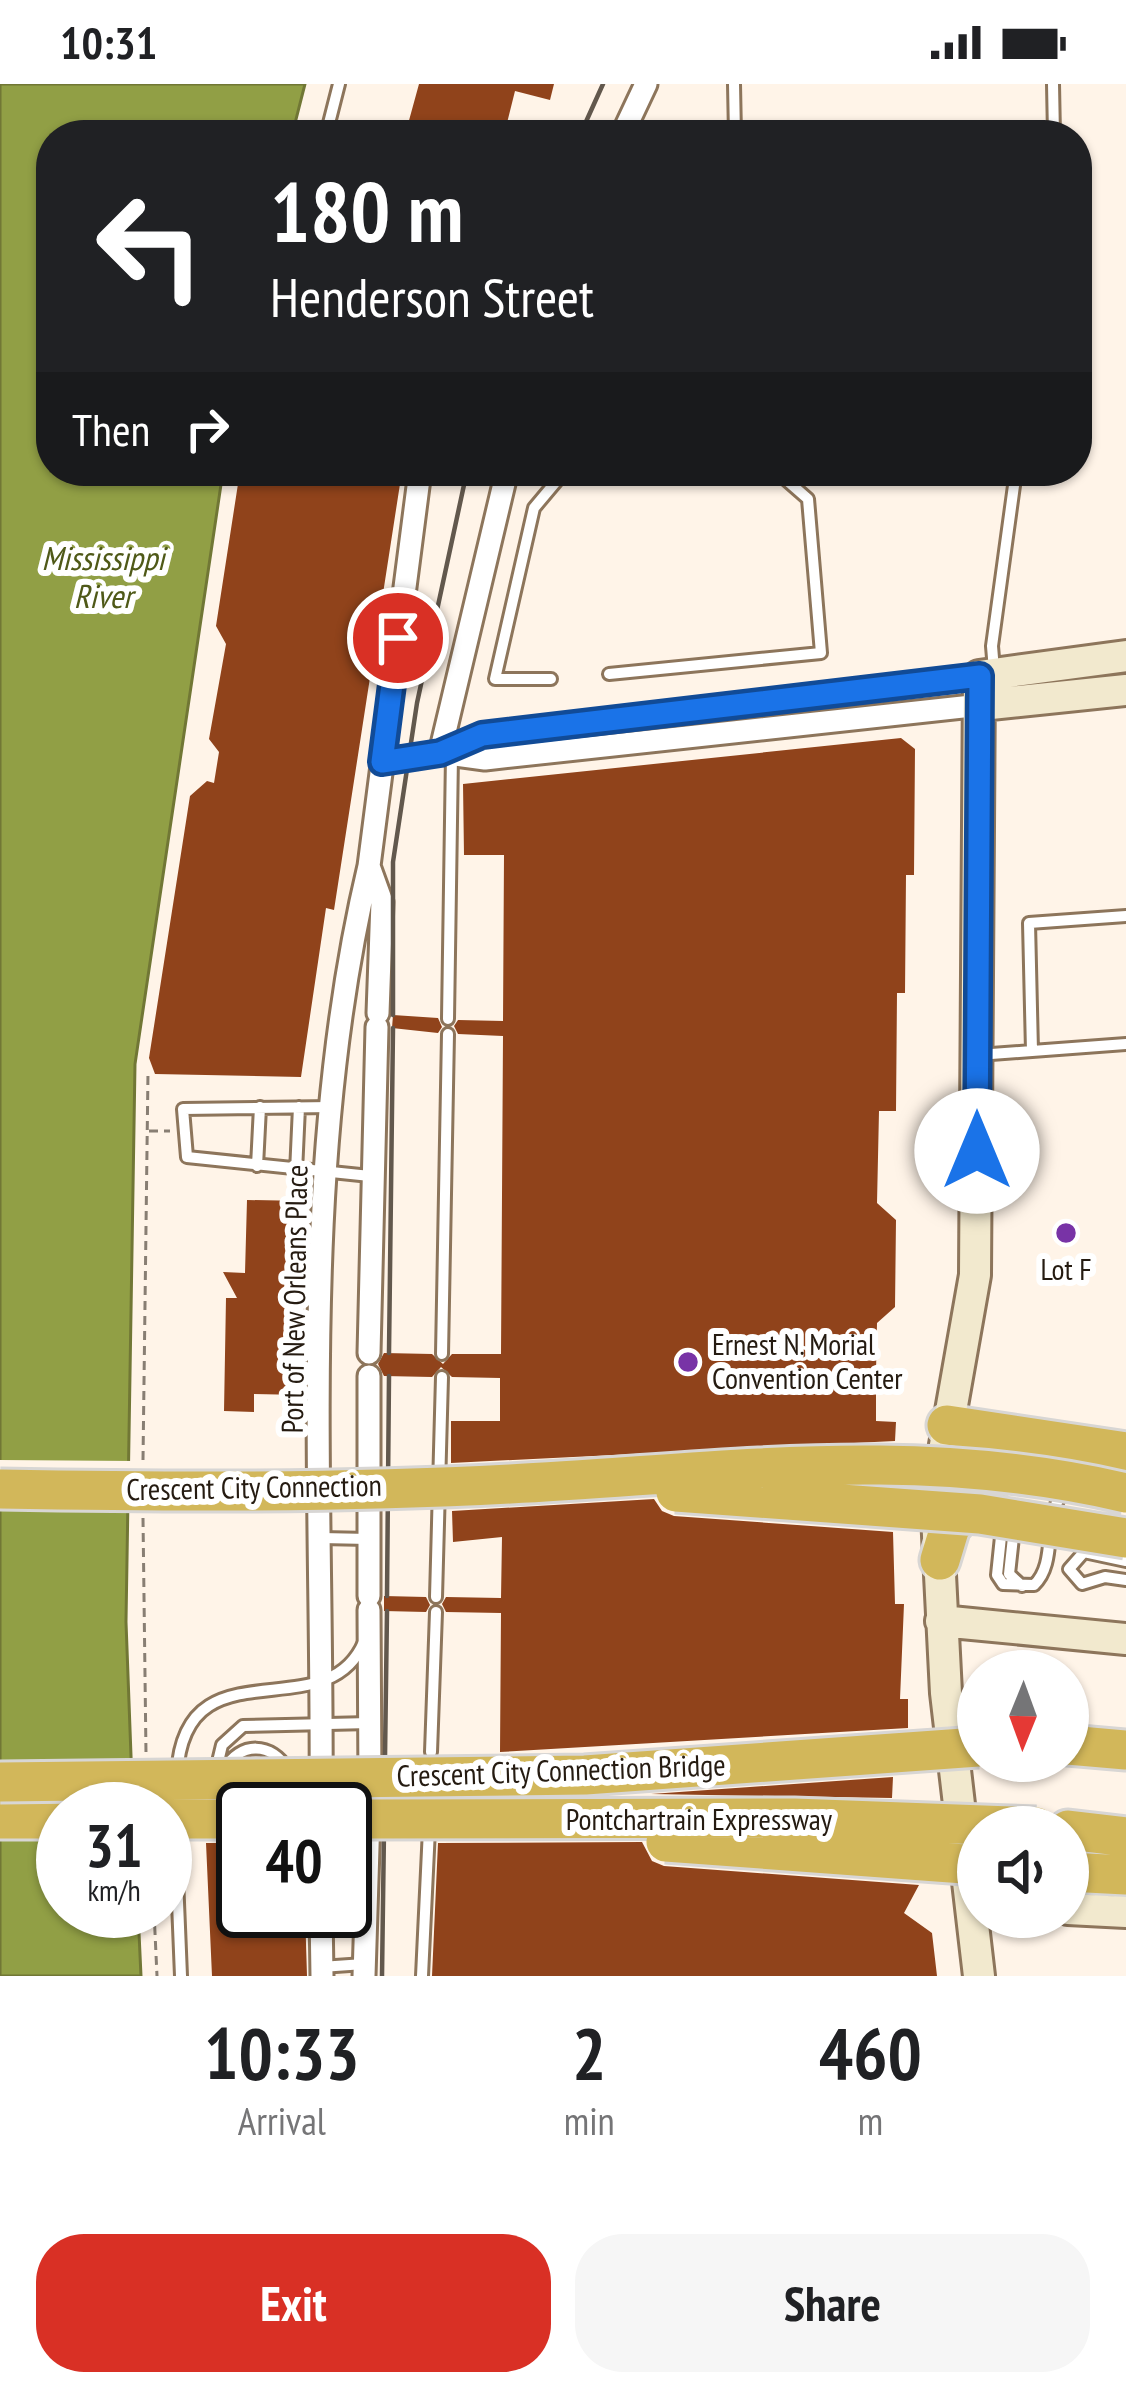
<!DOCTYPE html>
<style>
:root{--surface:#fff;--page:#f6f6f6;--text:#202124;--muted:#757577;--accent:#d93025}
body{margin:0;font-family:"PT Sans Narrow",sans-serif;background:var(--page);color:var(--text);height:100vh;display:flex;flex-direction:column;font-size:45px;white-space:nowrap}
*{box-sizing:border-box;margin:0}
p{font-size:39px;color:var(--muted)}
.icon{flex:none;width:66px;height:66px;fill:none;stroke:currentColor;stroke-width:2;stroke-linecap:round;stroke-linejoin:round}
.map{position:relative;height:1892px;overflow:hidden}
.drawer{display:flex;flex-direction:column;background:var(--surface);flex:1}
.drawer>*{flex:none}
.banner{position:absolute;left:36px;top:36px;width:1056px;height:366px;border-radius:48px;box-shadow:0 3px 9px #0004;background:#202124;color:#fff;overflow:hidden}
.needle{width:78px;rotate:181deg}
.fabs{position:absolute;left:957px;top:1566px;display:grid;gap:24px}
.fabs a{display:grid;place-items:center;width:132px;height:132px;border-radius:50%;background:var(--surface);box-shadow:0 3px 9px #0004;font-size:60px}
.speed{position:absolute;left:36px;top:1698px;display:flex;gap:24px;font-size:60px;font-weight:700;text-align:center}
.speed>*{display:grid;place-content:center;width:156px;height:156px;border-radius:50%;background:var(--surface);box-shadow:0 3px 9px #0004;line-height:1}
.speed small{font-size:30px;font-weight:400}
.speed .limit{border:6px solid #111;border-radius:18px;background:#fff;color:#111}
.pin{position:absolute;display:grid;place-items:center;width:102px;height:102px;color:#fff;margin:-51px;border:6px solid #fff;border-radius:50%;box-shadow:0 3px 12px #0007}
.me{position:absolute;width:132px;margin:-66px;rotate:0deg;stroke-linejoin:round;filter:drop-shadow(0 0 9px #0008)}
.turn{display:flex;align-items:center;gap:42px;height:252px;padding:0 36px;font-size:54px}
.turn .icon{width:156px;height:156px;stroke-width:2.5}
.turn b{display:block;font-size:84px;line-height:102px}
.then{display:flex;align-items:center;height:114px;padding:0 36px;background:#0003;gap:24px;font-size:45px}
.eta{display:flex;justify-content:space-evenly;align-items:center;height:204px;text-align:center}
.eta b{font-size:72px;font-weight:700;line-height:84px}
.action{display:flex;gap:24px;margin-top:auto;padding:24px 36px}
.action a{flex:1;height:138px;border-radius:48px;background:var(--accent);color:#fff;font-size:48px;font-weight:700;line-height:138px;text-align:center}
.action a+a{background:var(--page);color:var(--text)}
.status{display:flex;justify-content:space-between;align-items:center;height:84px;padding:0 60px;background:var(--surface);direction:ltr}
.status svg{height:33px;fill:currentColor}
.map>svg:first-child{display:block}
.water{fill:#919f45;stroke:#717735;stroke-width:3}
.pier{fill:#fff4e8}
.building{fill:#90431b}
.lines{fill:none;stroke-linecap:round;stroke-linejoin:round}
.lane-casing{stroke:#8d755b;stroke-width:16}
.street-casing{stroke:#8d755b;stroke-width:27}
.secondary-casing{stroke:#8d755b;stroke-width:36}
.highway-casing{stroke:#d8d6d4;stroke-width:45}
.path{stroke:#887e73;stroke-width:3;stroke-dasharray:9 6;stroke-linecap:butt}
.lane{stroke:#fff;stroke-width:10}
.street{stroke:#fff;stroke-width:21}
.secondary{stroke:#f2e9ce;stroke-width:30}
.highway{stroke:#d2b75a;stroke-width:39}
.rail{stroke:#62584d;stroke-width:4.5}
.highway-bridge-casing{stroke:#d8d6d4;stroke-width:45;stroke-linecap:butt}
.highway-bridge{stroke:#d2b75a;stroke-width:39}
.route-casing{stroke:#114b97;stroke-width:30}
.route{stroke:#1a73e8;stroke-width:21}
.poi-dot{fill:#7833a6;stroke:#fff;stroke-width:4.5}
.labels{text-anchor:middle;stroke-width:12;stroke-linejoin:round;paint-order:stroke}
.poi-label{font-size:30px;fill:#251b11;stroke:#fff}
.street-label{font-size:30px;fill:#251b11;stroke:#fff}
.water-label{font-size:33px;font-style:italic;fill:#4f5918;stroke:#fff}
</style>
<div class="status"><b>10:31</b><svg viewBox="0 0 49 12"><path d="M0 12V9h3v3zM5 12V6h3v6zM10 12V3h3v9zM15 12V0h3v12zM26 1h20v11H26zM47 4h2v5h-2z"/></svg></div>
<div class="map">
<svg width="1126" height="1892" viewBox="0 0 1126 1892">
<rect width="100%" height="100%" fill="#fff4e8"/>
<!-- water -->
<path class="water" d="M 0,0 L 305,0 L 292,51 L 51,51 L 51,387 L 223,387 L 135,980 L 126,1538 L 133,1725 L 63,1725 L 63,1827 L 138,1827 L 141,1892 L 0,1892 Z"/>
<!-- pier -->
<path class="pier" d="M 0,1376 L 135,1377 L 135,1421 L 0,1421 Z"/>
<!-- building -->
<path class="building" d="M 419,0 L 554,0 L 550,16 L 515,7 L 504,51 L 405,51 Z
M 240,387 L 402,387 L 334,826 L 326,824 L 301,993 L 155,990 L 149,974 L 190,712 L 207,697 L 214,699 L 219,668 L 209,655 L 226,560 L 216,542 Z
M 901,654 L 915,665 L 914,791 L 906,791 L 905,909 L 897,909 L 896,1027 L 879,1027 L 877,1119 L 896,1136 L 895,1223 L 877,1239 L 876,1289 L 876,1337 L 896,1338 L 895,1357 L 451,1379 L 451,1337 L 500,1337 L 500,1294 L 452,1293 L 441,1283 L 432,1293 L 384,1292 L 378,1280 L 384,1269 L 432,1270 L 443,1280 L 452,1270 L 501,1270 L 503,952 L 458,950 L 454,942 L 458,936 L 503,937 L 504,771 L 464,771 L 463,700 Z
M 393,931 L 438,934 L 442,943 L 438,949 L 392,944 Z
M 247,1116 L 306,1117 L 302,1311 L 254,1310 L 254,1328 L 224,1327 L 226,1214 L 237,1214 L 223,1188 L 245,1189 Z
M 654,1415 L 662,1427 L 674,1432 L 893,1448 L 895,1520 L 904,1520 L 900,1615 L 908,1615 L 908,1644 L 500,1668 L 501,1529 L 446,1528 L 442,1520 L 446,1513 L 501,1514 L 502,1453 L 453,1458 L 452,1427 Z
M 384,1512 L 426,1513 L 430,1521 L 426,1528 L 384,1527 Z
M 893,1693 L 892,1714 L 651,1710 Z
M 642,1758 L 652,1777 L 664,1782 L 919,1801 L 904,1829 L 932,1849 L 937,1892 L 432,1892 L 438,1759 Z
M 206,1759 L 243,1759 L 243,1827 L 305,1827 L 307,1892 L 212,1892 Z"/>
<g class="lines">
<defs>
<path id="lane" d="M 734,0 L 735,51
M 1053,0 L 1054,51
M 326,51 L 339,0
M 994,586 L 992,562 L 1016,387
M 609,590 L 821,569 L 808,415 L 776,387
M 551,595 L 495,595 L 534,424 L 565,387
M 448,935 L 452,671
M 1032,967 L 1126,960
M 978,971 L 1032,967 L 1029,839 L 1126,832
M 332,1023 L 183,1025 L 187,1073 L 370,1092
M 257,1082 L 260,1023
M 296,1088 L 299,1023
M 442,1270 L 448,950
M 1002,1443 L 997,1491 L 1003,1500 L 1034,1501 C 1058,1479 1042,1433 1063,1409
M 1014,1444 L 1009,1490 L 1022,1502
M 321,1454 L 369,1455
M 1126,1477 L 1084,1468 L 1069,1485 L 1082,1500 L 1105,1493 L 1126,1496
M 436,1513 L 442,1293
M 431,1668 L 436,1528
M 216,1686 L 222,1661 L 243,1642 L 370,1639
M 224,1686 C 240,1657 272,1658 288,1686
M 177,1691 C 184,1555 326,1648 364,1558
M 273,1725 L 288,1704
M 306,1725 L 320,1708
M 175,1745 L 181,1892
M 321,1883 L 364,1880
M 422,1892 L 429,1745"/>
<path id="street" d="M 622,51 L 646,0
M 440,669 L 507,387
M 441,669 L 485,675 L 981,621
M 382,678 L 440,669 L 482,651 L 979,592
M 369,782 L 420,387
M 369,1269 L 377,943
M 369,1512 L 369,1292
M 369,1526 L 370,1699
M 321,1725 C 324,1413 296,1088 369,782 L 382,818 L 378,929
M 321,1827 L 322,1892
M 364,1892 L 369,1731"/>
<path id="secondary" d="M 981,621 L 1126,606
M 941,1537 L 1126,1555
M 1068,1825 L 1126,1828
M 979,1892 L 946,1609 L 936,1412 L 975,1191 L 979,592 L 1126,572"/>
<path id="highway" d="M 947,1341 L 1126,1368
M 940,1476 L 950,1443 L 1018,1367
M 1068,1661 L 1126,1666
M 0,1735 L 63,1735
M 1068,1746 L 1126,1753
M 1068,1788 L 1126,1791"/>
</defs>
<!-- lane casing -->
<use href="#lane" class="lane-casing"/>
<!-- street casing -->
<use href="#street" class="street-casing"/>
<!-- secondary casing -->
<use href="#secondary" class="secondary-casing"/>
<!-- highway casing -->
<use href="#highway" class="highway-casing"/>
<!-- path -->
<path class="path" d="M 149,1047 L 170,1047
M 143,1376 L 148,988
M 143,1434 L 146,1670
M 154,1827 L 157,1892"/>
<!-- lane -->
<use href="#lane" class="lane"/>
<!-- street -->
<use href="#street" class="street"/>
<!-- secondary -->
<use href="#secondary" class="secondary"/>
<!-- highway -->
<use href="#highway" class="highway"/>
<!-- rail -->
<path class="rail" d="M 580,51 L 603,0
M 393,931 L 393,778 L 417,619 L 467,387
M 389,1269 L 393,944
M 387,1512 L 389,1292
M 382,1892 L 387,1527"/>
<defs>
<path id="highway-bridge" d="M 0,1405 C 169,1408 341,1409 510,1400 C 724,1389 912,1359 1126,1409
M 676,1408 L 980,1430 L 1126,1454
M 0,1698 L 585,1691 L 978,1663
M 165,1735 L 243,1735
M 361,1735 L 794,1734 L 1036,1743
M 666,1758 L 978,1781"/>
</defs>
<!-- highway-bridge casing -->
<use href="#highway-bridge" class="highway-bridge-casing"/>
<!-- highway-bridge -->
<use href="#highway-bridge" class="highway-bridge"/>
</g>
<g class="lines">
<defs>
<path id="route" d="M 398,554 L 382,678 L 440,669 L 482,651 L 980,592 L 977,1067"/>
</defs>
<!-- route casing -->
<use href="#route" class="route-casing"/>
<!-- route -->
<use href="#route" class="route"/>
</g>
<!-- markers -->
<g class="poi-dot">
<circle cx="1066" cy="1149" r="12"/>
<circle cx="688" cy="1278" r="12"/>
</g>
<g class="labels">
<!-- poi labels -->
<g class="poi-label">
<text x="1066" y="1196">Lot F</text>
<text x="712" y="1271" text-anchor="start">Ernest N. Morial<tspan x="712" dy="34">Convention Center</tspan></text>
</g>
<!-- street labels -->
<g class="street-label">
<text transform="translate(295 1215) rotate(-89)" y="10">Port of New Orleans Place</text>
<text transform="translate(254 1404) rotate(-1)" y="10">Crescent City Connection</text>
<text transform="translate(561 1687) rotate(-2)" y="10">Crescent City Connection Bridge</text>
<text x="699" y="1746">Pontchartrain Expressway</text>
</g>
<!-- water labels -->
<g class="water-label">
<text x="103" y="486">Mississippi<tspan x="103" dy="38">River</tspan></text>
</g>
</g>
</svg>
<div class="fabs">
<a><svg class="needle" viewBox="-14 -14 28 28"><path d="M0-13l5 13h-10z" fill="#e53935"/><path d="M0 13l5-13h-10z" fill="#757577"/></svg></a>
<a><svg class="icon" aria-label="sound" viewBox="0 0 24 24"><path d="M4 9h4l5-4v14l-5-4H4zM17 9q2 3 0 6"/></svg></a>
</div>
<div class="speed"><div>31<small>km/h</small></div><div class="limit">40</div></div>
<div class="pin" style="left:398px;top:554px;background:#d93025"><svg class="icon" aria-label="arrive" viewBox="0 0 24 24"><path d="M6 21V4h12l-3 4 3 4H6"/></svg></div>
<svg class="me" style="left:977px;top:1067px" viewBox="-20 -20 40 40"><circle r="19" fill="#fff"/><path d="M0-13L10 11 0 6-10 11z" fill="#1a73e8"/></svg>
<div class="banner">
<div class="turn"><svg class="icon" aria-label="left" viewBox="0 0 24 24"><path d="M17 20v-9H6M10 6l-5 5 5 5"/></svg><div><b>180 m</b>Henderson Street</div></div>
<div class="then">Then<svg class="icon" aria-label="right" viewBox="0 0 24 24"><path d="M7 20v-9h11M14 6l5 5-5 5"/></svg></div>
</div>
</div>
<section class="drawer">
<div class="eta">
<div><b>10:33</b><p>Arrival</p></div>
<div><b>2</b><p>min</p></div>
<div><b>460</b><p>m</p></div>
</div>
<div class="action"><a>Exit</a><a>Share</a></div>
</section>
